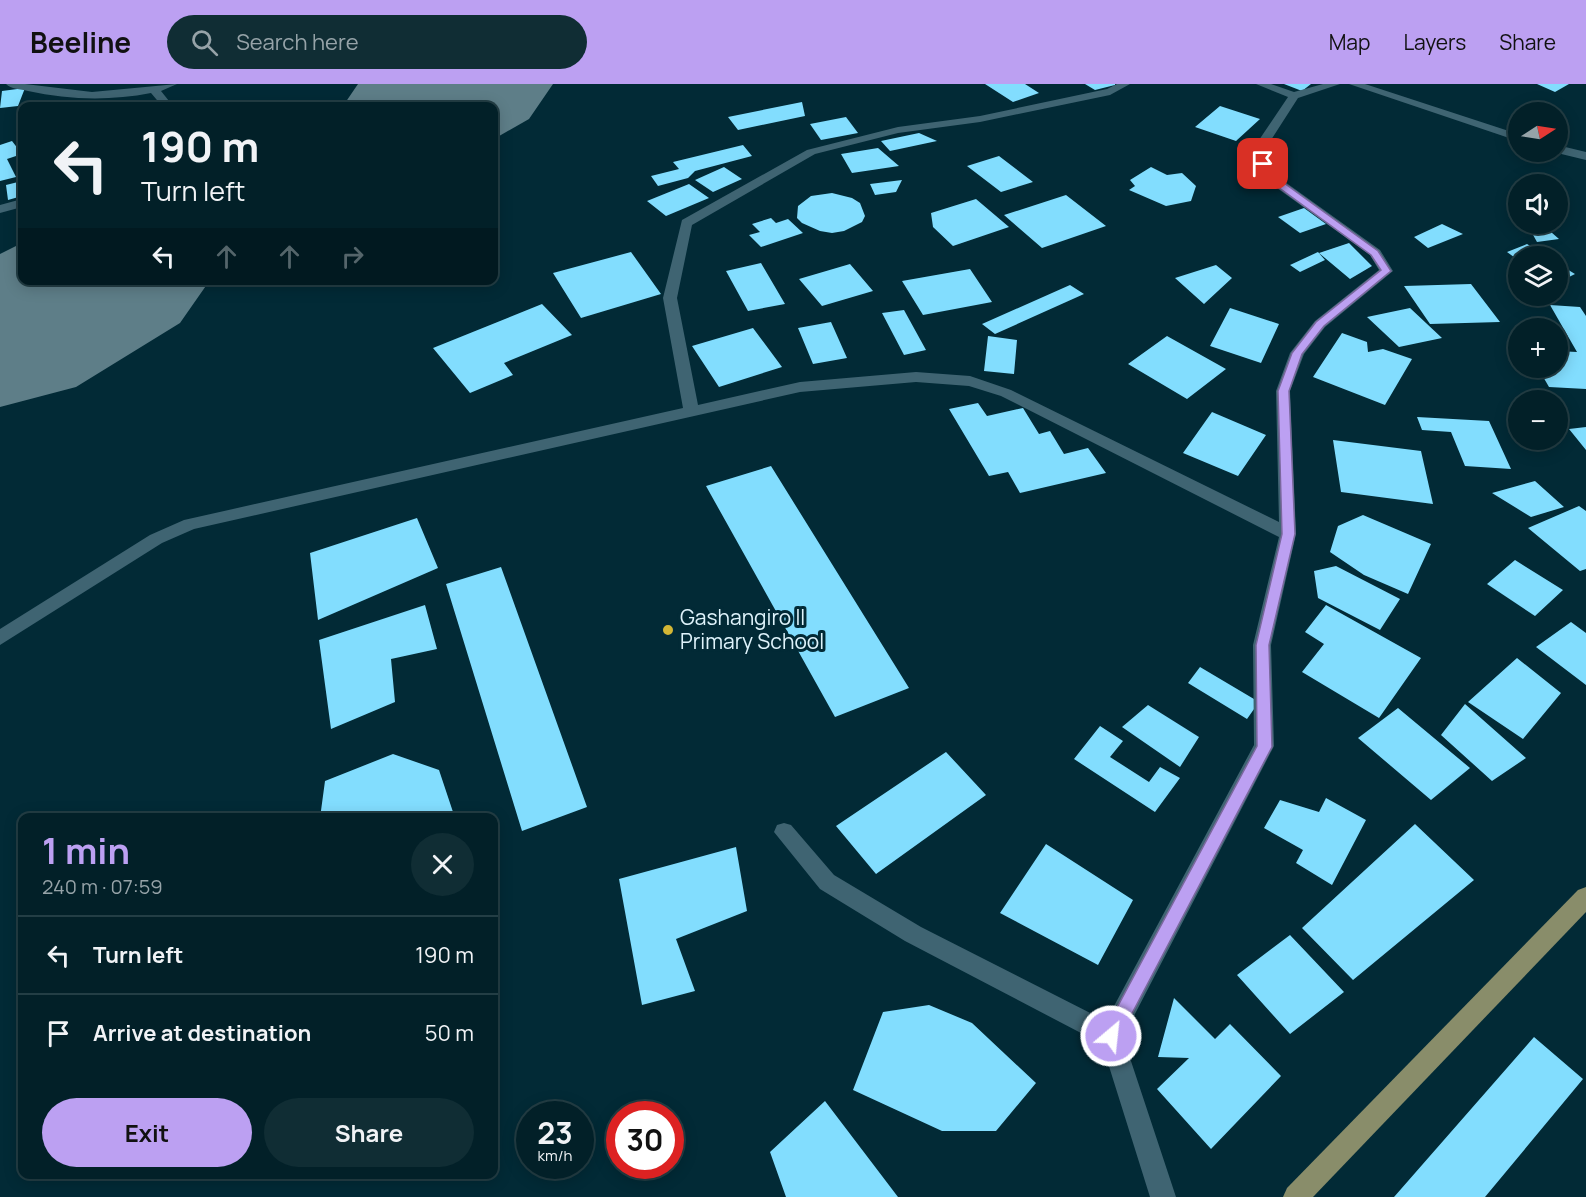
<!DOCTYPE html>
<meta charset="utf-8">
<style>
:root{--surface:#022028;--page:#102d34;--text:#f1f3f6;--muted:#96a3a8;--line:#233e45;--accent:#bca0f2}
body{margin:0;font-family:Manrope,sans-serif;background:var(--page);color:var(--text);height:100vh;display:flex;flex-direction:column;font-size:22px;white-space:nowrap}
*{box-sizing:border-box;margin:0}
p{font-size:20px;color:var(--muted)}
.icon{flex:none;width:33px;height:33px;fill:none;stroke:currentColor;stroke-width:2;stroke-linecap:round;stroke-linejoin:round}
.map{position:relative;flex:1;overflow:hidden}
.side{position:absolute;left:18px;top:729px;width:480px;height:366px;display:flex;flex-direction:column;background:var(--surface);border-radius:12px;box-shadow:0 3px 15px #0003,0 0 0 2px var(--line)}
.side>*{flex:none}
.top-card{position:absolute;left:18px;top:18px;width:480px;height:183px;border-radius:12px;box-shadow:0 3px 15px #0003,0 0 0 2px var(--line);background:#022028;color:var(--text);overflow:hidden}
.needle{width:39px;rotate:78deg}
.controls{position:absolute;left:1508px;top:18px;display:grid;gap:12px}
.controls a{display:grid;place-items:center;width:60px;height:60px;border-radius:50%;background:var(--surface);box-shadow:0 3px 15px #0003,0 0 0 2px var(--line);font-size:30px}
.speed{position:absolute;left:516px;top:1017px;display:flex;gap:12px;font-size:30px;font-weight:700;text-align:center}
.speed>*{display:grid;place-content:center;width:78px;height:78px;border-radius:50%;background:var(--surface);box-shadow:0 3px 15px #0003,0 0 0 2px var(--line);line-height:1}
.speed small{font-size:15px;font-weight:400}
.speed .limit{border:9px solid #d22;background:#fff;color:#111}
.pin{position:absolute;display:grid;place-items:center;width:51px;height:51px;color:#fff;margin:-26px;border-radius:12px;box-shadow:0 3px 9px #0006}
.me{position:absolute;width:66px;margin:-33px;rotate:28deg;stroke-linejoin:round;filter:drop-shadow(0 0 4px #0008)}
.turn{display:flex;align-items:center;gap:21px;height:126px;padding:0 24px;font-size:27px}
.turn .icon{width:78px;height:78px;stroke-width:2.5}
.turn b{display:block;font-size:42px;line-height:51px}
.lanes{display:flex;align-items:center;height:57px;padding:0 24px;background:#0003;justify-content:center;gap:30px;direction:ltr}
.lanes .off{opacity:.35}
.round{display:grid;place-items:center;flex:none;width:63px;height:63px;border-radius:32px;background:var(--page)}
.headline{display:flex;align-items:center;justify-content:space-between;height:102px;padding:0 24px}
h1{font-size:36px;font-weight:700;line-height:45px;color:var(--accent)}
.button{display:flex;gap:12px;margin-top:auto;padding:12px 24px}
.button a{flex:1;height:69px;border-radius:36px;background:var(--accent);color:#111;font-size:24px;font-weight:700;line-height:69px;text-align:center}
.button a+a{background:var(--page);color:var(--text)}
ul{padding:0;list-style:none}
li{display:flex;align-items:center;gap:18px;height:78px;padding:0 24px;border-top:2px solid var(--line)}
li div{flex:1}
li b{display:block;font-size:22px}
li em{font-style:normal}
header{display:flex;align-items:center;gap:36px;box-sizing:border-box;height:84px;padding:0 30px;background:var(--accent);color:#111}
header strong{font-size:28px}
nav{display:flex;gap:33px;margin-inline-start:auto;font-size:21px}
.search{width:420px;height:54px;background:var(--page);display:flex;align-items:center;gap:15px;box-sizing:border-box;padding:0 21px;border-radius:33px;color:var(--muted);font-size:22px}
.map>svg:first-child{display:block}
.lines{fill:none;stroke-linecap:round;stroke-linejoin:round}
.runway{fill:#5e7e88;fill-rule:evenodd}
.building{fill:#82ddfe}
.minor{fill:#3f6472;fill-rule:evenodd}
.major{fill:#898d6a;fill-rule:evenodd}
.route{fill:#bca0f2;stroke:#7a689d;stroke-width:1.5}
.poi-dot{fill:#d3b635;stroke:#022a36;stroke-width:2}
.labels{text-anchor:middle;stroke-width:6;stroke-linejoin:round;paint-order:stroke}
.poi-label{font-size:21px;fill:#dff3fb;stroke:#022a36;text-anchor:start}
</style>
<header>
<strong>Beeline</strong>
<div class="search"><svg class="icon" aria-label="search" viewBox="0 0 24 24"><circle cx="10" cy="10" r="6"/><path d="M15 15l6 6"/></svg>Search here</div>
<nav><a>Map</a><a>Layers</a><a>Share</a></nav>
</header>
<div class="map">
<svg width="1586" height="1113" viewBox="0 0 1586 1113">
<rect width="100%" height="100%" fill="#022a36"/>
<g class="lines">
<!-- runway -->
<path class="runway" d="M 358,0 L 553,0 L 529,35 L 494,55 L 494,22 L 343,22 Z
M 22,159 L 22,196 L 210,196 L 180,239 L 76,303 L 0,323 L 0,170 Z"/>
</g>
<!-- building -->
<path class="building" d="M 985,0 L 1025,0 L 1039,9 L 1013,18 Z
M 1085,0 L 1115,0 L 1115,1 L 1095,6 Z
M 1284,0 L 1311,0 L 1302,7 Z
M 1537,0 L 1569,0 L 1555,8 Z
M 25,4 L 18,22 L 0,24 L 2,7 Z
M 802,18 L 805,32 L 738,46 L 728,33 Z
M 1220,22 L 1260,35 L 1236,57 L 1195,43 Z
M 846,33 L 858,49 L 821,56 L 810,40 Z
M 919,49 L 937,57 L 890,67 L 881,57 Z
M 12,57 L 22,70 L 7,75 L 16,93 L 0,97 L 0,61 Z
M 743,61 L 752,72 L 695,87 L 688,94 L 658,102 L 651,92 L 679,85 L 673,78 Z
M 878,64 L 899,82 L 852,89 L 841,70 Z
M 999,72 L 1033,98 L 1001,108 L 967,82 Z
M 724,83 L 742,95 L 713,108 L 695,96 Z
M 1151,83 L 1167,91 L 1182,89 L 1196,102 L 1191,117 L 1166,122 L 1129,106 L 1135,102 L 1130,96 Z
M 902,96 L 896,108 L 875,111 L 870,100 Z
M 22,97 L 22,112 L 8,116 L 6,101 Z
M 689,100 L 709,114 L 666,132 L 647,117 Z
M 832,109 L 852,114 L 860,119 L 865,132 L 862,138 L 844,147 L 832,149 L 820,147 L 802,139 L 797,134 L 798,122 L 811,112 Z
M 1066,111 L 1106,142 L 1042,164 L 1004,131 Z
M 976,115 L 1009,143 L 953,162 L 933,143 L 931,129 Z
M 1304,124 L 1326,140 L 1300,149 L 1278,133 Z
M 771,134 L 776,139 L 788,135 L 803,149 L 761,163 L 749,151 L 760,148 L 752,140 Z
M 1442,140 L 1463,150 L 1428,164 L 1414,153 Z
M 1543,141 L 1559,155 L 1537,158 L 1532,149 Z
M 1349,159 L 1372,182 L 1350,195 L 1319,169 Z
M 1527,160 L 1547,172 L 1518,172 L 1518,176 L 1507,168 Z
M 631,168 L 661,210 L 581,234 L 553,189 Z
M 1318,168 L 1325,176 L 1300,188 L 1290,181 Z
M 761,179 L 785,220 L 748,227 L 726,187 Z
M 1557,179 L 1575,190 L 1557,199 Z
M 850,180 L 873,207 L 822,222 L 799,195 Z
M 1216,181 L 1232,194 L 1204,220 L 1175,194 Z
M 970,185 L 992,218 L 923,231 L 902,197 Z
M 1471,200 L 1500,238 L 1430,240 L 1404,202 Z
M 1070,201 L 1084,210 L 995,250 L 982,240 Z
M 542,220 L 572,251 L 504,279 L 513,291 L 470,309 L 433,264 Z
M 1550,221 L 1580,223 L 1586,232 L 1586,305 L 1549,303 L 1538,284 L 1557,284 L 1557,267 L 1577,268 Z
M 1230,224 L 1279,240 L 1261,279 L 1210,262 Z
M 1410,224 L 1442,254 L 1399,263 L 1367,233 Z
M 904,226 L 926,266 L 904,271 L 882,229 Z
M 831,238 L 847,274 L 813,280 L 798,244 Z
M 753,244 L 782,283 L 719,303 L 692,262 Z
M 1342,249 L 1367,258 L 1368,268 L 1383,265 L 1412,275 L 1385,321 L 1313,293 Z
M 988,252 L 1017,256 L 1014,290 L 984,287 Z
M 1167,252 L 1226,285 L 1187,315 L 1128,280 Z
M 978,319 L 987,332 L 1023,324 L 1039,350 L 1050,347 L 1064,370 L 1088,364 L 1106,389 L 1020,409 L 1008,388 L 989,392 L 949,325 Z
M 1212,328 L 1266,351 L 1238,392 L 1183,369 Z
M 1417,333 L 1489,337 L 1511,385 L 1465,382 L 1451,348 L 1422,346 Z
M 1586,343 L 1586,366 L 1569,345 Z
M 1333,356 L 1421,367 L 1433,420 L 1341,408 Z
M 771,382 L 909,604 L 835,633 L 706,402 Z
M 1535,397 L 1564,423 L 1531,433 L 1492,409 Z
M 1579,422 L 1586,427 L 1586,485 L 1580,487 L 1528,444 Z
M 1363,431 L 1431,460 L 1408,510 L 1364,491 L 1330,468 L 1338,442 Z
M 417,434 L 438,484 L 318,536 L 310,469 Z
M 1515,476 L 1563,506 L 1535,532 L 1487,500 Z
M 1336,482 L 1400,515 L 1380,546 L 1318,514 L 1314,487 Z
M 501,483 L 587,723 L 522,747 L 446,500 Z
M 425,521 L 437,565 L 391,575 L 395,618 L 331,645 L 319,556 Z
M 1326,521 L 1421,574 L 1379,634 L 1302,588 L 1324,560 L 1305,548 Z
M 1571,538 L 1586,549 L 1586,601 L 1536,563 Z
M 1517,574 L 1561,609 L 1523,655 L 1468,618 Z
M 1200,583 L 1259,618 L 1247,635 L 1188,599 Z
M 1465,620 L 1526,674 L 1492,697 L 1441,651 Z
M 1148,621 L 1199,653 L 1180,683 L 1122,643 Z
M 1398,624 L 1470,684 L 1431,716 L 1358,654 Z
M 1100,642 L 1123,657 L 1110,673 L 1149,698 L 1160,683 L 1180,694 L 1155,728 L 1074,675 Z
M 946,668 L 986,711 L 876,790 L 836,742 Z
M 393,670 L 439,686 L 455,734 L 320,734 L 325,697 Z
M 1326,714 L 1366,736 L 1332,801 L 1296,779 L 1303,766 L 1264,744 L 1280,716 L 1319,728 Z
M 1415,740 L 1474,796 L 1353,896 L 1302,844 Z
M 1046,760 L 1133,816 L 1098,881 L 1000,829 Z
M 736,763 L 747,827 L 676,855 L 695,907 L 642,921 L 619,795 Z
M 1290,851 L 1344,908 L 1290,950 L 1237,891 Z
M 1174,914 L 1215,955 L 1230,940 L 1281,992 L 1211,1065 L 1157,1005 L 1189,974 L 1158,973 Z
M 929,921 L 972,939 L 1036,999 L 996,1047 L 942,1047 L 853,1006 L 883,928 Z
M 1534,953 L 1583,995 L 1485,1113 L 1394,1113 Z
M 825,1017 L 898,1113 L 786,1113 L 770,1068 Z"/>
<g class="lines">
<!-- minor -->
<path class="minor" d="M 6,0 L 25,0 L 92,8 L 177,0 L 161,7 L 173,22 L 162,22 L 151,9 C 110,17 69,16 28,7 C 20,5 11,5 6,0 Z
M 1117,0 L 1130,0 L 1110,11 L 980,38 L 898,49 L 815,70 L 692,141 L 677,214 L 698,321 L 800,298 L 916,288 L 970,292 L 1011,306 L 1279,438 L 1276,307 L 1290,269 L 1315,237 L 1379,186 L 1370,171 L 1277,104 L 1257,80 L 1259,56 L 1288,13 L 1256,0 L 1271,0 L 1294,8 L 1323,0 L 1340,0 L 1298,14 L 1271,56 L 1269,80 L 1285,98 L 1380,166 L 1393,187 L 1325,243 L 1304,270 L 1290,307 L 1296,450 L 1271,561 L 1274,662 L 1123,953 L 1176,1113 L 1150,1113 L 1102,960 L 905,857 L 820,805 L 774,748 L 777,741 L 784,739 L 791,741 L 834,791 L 921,843 L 1106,937 L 1254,661 L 1253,561 L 1279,453 L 1001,312 L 969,302 L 916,298 L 800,308 L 194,445 L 162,459 L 0,561 L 0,545 L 150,451 L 184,436 L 683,324 L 663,214 L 682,136 L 807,66 L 898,43 L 980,32 L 1107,5 Z
M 1349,0 L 1365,0 L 1518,50 L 1518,57 Z
M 1557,61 L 1586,68 L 1586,76 L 1553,68 L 1557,68 Z
M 22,115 L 22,123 L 0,129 L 0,121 Z"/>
<!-- major -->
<path class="major" d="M 1586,803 L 1586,828 L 1313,1113 L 1283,1113 L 1287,1104 L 1578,806 Z"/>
</g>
<!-- route -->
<path class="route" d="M 1260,78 L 1267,78 L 1284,99 L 1378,167 L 1391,187 L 1324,242 L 1302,270 L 1289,307 L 1295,450 L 1269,561 L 1272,663 L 1117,958 L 1111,961 L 1105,958 L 1102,952 L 1105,946 L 1257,662 L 1256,561 L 1282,450 L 1278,307 L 1292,269 L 1316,238 L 1381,186 L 1371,171 L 1278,103 L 1259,80 Z"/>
<!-- markers -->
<circle class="poi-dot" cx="668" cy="546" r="6"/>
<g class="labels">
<!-- poi labels -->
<g class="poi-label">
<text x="680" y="541">Gashangiro II<tspan x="680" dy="24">Primary School</tspan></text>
</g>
</g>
</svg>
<div class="controls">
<a><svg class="needle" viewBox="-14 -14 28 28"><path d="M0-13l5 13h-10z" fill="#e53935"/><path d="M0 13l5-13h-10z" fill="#96a3a8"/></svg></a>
<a><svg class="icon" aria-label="sound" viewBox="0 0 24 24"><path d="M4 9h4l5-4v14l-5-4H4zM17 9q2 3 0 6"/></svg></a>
<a><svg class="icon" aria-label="layers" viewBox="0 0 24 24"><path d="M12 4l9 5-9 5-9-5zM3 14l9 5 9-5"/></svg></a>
<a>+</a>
<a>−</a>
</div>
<div class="speed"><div>23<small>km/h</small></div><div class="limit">30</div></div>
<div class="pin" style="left:1263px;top:80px;background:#d93025"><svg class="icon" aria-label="arrive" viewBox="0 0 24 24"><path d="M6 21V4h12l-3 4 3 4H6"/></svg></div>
<svg class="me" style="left:1111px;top:952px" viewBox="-20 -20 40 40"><circle r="17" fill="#bca0f2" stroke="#fff" stroke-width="3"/><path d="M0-11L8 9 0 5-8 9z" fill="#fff"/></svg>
<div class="top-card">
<div class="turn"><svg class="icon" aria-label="left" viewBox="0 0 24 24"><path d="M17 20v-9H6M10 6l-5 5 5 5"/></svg><div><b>190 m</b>Turn left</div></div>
<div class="lanes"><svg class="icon" aria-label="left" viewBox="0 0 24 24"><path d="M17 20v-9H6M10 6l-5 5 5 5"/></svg><svg class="icon off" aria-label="ahead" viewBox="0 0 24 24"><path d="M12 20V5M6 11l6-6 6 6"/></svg><svg class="icon off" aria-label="ahead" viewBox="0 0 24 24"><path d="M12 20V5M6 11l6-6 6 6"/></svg><svg class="icon off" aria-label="right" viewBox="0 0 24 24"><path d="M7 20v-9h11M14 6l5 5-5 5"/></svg></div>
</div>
<section class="side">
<div class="headline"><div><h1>1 min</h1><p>240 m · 07:59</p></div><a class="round"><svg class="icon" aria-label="close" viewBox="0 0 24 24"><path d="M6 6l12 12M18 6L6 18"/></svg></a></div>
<ul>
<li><svg class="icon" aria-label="left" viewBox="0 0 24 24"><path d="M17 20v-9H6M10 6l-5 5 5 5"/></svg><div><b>Turn left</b></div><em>190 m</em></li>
<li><svg class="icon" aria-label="arrive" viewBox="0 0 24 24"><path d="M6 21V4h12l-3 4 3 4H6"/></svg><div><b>Arrive at destination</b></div><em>50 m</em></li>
</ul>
<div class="button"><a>Exit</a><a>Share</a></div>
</section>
</div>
